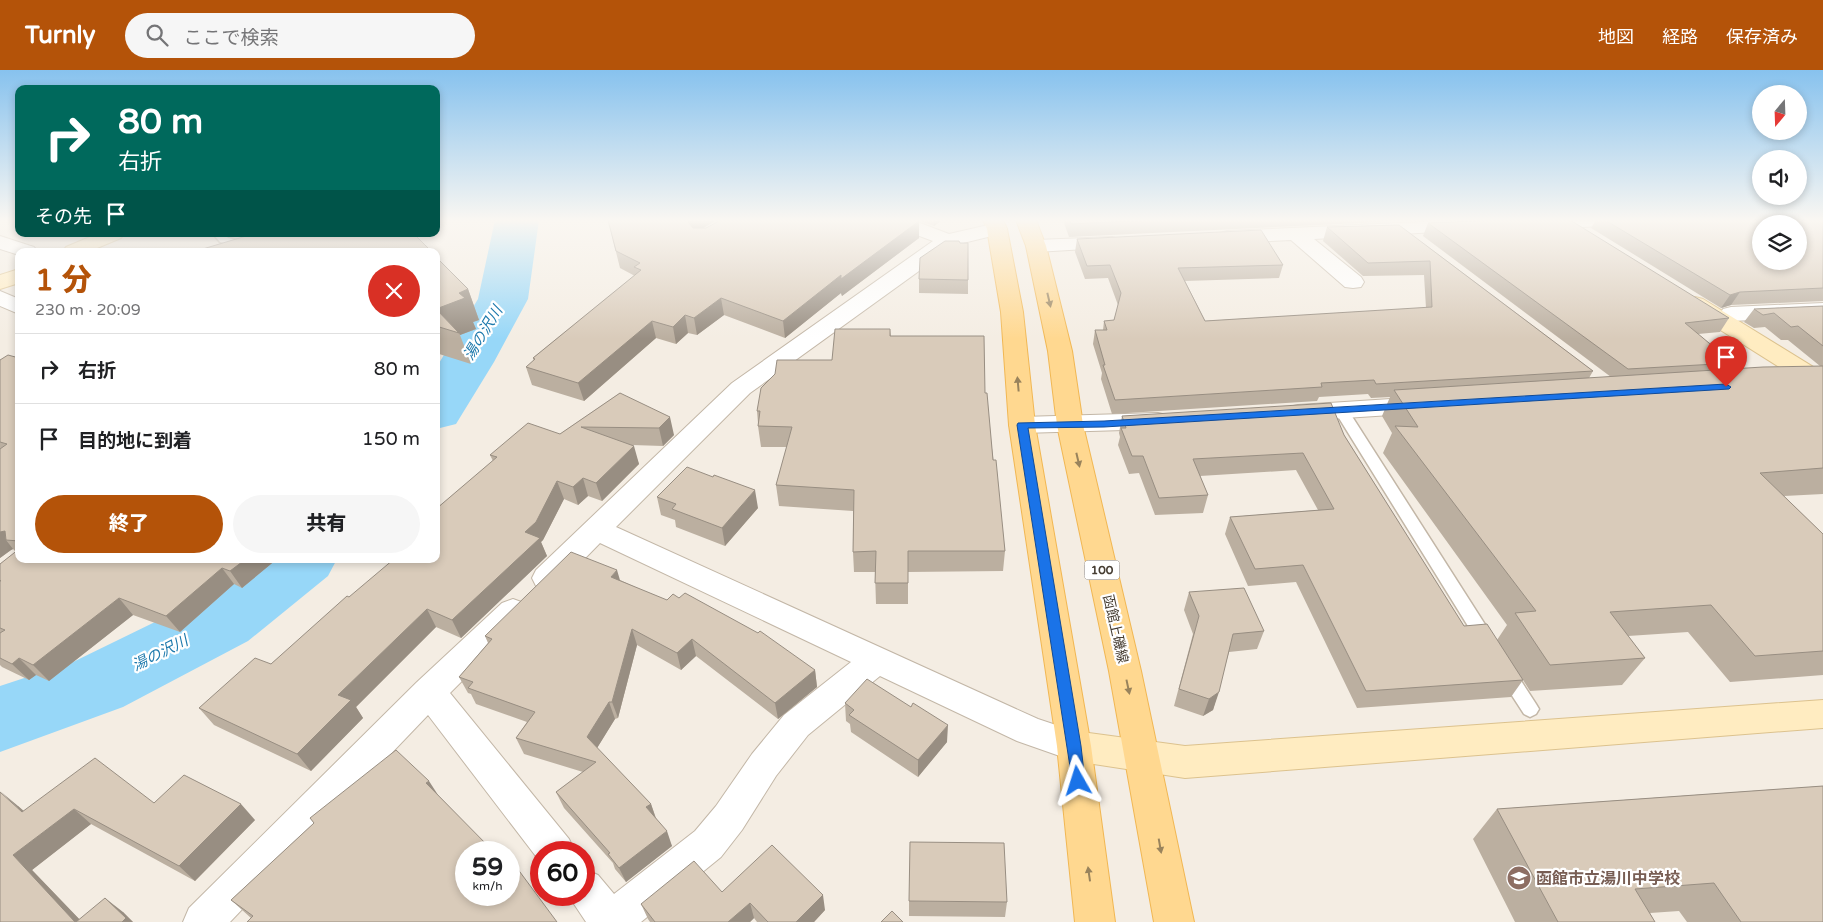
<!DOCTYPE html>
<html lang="ja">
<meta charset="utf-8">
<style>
:root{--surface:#fff;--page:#f6f6f6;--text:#202124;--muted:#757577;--line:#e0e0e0;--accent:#b45309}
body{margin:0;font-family:"Varela Round","Noto Sans JP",sans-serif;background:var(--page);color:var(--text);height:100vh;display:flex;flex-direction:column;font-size:19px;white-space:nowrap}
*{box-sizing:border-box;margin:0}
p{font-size:16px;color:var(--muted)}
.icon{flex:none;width:28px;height:28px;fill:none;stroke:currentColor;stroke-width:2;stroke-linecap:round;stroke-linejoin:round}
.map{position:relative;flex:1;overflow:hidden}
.drawer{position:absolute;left:15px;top:178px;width:425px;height:315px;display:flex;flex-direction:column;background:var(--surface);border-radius:10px;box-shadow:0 2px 8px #0003}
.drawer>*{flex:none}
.hud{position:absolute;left:15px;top:15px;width:425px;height:152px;border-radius:10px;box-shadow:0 2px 8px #0003;background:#00695c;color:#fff;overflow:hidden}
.needle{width:32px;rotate:199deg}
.tools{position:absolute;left:1752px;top:15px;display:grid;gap:10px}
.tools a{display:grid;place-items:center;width:55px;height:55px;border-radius:50%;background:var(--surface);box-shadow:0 2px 8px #0003;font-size:25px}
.speed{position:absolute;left:455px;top:771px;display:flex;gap:10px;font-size:25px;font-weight:700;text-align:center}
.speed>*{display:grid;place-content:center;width:65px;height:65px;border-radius:50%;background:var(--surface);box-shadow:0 2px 8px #0003;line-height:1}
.speed small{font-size:12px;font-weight:400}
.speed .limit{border:8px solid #d22;background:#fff;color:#111}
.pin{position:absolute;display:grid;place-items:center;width:42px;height:42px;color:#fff;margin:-51px -21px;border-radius:50% 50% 50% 0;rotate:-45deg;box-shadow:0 0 5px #0007}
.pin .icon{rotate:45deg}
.me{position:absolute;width:55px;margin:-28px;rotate:354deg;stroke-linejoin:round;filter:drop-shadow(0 0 4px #0008)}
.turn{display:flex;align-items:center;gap:18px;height:105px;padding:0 20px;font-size:22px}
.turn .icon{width:65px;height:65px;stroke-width:2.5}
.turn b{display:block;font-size:35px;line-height:42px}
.then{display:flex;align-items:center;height:48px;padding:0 20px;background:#0003;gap:10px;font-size:19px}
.round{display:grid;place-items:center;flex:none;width:52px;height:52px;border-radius:26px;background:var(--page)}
.head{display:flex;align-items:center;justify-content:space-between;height:85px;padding:0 20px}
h1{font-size:30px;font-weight:800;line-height:38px;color:var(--accent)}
.primary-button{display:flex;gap:10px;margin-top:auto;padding:10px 20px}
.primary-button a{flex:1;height:58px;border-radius:30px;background:var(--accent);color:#fff;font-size:20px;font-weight:800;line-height:58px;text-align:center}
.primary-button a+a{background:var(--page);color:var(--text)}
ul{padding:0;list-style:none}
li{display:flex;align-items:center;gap:15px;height:70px;padding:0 20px;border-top:1px solid var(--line)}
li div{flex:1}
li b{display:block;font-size:19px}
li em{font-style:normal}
header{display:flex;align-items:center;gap:30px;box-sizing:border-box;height:70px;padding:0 25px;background:var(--accent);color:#fff}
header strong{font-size:24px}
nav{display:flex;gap:28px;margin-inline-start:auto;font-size:18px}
.search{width:350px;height:45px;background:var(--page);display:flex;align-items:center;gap:12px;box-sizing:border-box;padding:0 18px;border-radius:28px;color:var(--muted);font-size:19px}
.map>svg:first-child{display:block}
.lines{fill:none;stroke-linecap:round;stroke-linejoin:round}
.river{fill:#97d7f8;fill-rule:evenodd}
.lane-casing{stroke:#c3b7a7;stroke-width:3}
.street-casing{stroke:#c3b7a7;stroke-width:2}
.secondary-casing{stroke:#dcc28e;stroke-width:2}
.primary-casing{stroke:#f1b753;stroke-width:2}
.lane{fill:#fff;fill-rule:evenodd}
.street{fill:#fff;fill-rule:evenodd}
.secondary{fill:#ffecc1;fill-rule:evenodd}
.primary{fill:#ffd890;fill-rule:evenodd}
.wall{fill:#bbafa0}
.shaded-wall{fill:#988e82}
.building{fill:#d9cbba;stroke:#988e82;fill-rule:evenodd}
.oneway{fill:#99835c}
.route{fill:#1a73e8;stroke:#114b97}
.labels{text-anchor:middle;stroke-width:4.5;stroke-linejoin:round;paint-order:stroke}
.shield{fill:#fff;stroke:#7e7770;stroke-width:1}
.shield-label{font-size:12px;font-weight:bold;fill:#463d32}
.street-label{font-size:14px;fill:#463d32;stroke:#fff}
.water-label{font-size:15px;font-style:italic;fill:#1e7aad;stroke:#fff}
.near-education-label{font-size:16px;font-weight:bold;fill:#785e54;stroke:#fff;text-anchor:start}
</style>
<header>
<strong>Turnly</strong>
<div class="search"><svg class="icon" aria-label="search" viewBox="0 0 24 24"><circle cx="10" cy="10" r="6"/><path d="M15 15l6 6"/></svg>ここで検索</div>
<nav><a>地図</a><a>経路</a><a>保存済み</a></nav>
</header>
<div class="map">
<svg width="1823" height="852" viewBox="0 0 1823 852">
<rect width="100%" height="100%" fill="#f4ede3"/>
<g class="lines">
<!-- river -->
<path class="river" d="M 495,150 L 539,150 L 528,229 L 494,292 L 456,354 L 436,359 L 436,298 L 478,229 Z
M 257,489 L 337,489 L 328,506 L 248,571 L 123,637 L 0,682 L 0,616 L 73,592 L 198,531 Z"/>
<defs>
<path id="lane" d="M 213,164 L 224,164 L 228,168 L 251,173 L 253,175 L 247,178 L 220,172 Z
M 1341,336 L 1346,337 L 1493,567 L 1496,572 L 1493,577 L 1487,579 L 1481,577 L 1334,340 L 1336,337 Z
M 1506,595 L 1512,597 L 1536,634 L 1539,639 L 1536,644 L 1530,647 L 1524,644 L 1500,607 L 1497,602 L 1500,597 Z"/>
<path id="street" d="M 884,150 L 912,150 L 949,164 L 997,153 L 1004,155 L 1007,159 L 1004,163 L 955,175 L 750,323 L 616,457 L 1038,649 L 1086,665 L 1091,676 L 1086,687 L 1074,691 L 1017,671 L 880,606 L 808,665 L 776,706 L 742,760 L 721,787 L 641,852 L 586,852 L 568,825 L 584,825 L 584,799 L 598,805 L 614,824 L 695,761 L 716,736 L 752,684 L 784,645 L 851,592 L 600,473 L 558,516 L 547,519 L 536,516 L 532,508 L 536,500 L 732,313 L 933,171 L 887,154 Z
M 1464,150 L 1471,152 L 1474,156 L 1471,160 L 1314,169 L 1361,207 L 1364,212 L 1361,217 L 1353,218 L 1345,217 L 1291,170 L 1227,173 L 1220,171 L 1217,167 L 1220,163 L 1227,161 Z
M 1527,150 L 1614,150 L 1611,154 L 1604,156 L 1535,159 L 1528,157 L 1525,153 Z
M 0,166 L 34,177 L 37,181 L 19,181 L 19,185 L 0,179 Z
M 1112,167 L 1119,169 L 1122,173 L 1119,177 L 1036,182 L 1029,180 L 1026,176 L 1029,172 L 1036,170 Z
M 0,221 L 19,229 L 19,244 L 0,236 Z
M 1823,233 L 1823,247 L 1731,251 L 1723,249 L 1720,244 L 1723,239 L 1731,237 Z
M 1422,327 L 1431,329 L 1434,335 L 1431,341 L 1422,343 L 1298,351 L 1289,349 L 1285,343 L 1289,337 L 1298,335 Z
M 1158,343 L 1167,345 L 1171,351 L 1167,357 L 1158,359 L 1022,363 L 1013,361 L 1009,355 L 1013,349 L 1022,347 Z
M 513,529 L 524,533 L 528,541 L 524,549 L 450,623 L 569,769 L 575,782 L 541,782 L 541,793 L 428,645 L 230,852 L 183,852 L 189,838 L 417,612 L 502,533 Z"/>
<path id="secondary" d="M 97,164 L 124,164 L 121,168 L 90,181 L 63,181 L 66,177 Z
M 19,199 L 19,213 L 0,219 L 0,205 Z
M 1695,227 L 1703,229 L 1823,303 L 1823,321 L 1814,319 L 1687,239 L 1684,234 L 1687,229 Z
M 1823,630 L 1823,658 L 1185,708 L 1074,691 L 1062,687 L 1057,676 L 1062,665 L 1074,661 L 1185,676 Z"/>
<path id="primary" d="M 983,150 L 1003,150 L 1007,159 L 1023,242 L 1035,355 L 1091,676 L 1115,852 L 1075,852 L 1057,676 L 1009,355 L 1001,242 L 987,159 Z
M 1016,150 L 1036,150 L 1046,176 L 1072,281 L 1083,355 L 1141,601 L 1194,852 L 1154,852 L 1109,601 L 1057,355 L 1048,281 L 1026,176 Z"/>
</defs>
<!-- lane casing -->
<use href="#lane" class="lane-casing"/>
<!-- street casing -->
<use href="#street" class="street-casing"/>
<!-- secondary casing -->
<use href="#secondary" class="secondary-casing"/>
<!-- primary casing -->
<use href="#primary" class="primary-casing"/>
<!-- lane -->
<use href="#lane" class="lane"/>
<!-- street -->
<use href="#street" class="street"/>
<!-- secondary -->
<use href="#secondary" class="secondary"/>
<!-- primary -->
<use href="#primary" class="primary"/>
</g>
<!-- wall -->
<path class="wall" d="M 608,150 L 704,158 L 919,151 L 919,168 L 842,226 L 841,223 L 785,268 L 724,245 L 697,265 L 688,263 L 676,274 L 656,268 L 584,331 L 532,315 L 526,297 L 534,291 L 533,288 L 635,206 L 620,198 Z
M 917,150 L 942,150 L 934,156 Z
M 1063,150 L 1383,150 L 1381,152 L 1069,167 Z
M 1402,150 L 1432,150 L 1404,151 Z
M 1596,150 L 1823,150 L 1823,231 L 1731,235 L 1721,238 L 1591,158 Z
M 1428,153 L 1729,248 L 1720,262 L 1698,264 L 1733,293 L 1729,299 L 1820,296 L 1788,270 L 1781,270 L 1765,257 L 1754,258 L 1744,252 L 1754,239 L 1823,236 L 1823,424 L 1784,426 L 1823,464 L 1823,605 L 1730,612 L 1688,562 L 1628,566 L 1645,588 L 1622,615 L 1530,621 L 1523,610 L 1511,627 L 1357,638 L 1296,512 L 1248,516 L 1225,464 L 1230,447 L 1318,440 L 1296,400 L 1200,406 L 1208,425 L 1203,443 L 1155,445 L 1139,403 L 1129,404 L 1118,375 L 1120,367 L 1119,363 L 1122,346 L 1344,365 L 1464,556 L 1497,570 L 1507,555 L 1383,383 L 1392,363 L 1382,346 L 1390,327 L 1371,328 L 1368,324 L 1319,327 L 1317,331 L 1112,344 L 1101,309 L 1102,303 L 1093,274 L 1095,260 L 1103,260 L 1104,251 L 1114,250 L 1118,235 L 1108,208 L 1085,209 L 1075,182 L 1077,169 L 1283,195 L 1279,208 L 1185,211 L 1205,251 L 1426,238 L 1424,205 L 1363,206 L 1323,171 L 1327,157 L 1399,155 L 1593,301 L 1589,308 L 1611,307 L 1423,166 Z
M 436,187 L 468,219 L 479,250 L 473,252 L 476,259 L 460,265 L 471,294 L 436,283 Z
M 919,209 L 968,210 L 968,224 L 919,223 Z
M 890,259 L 891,266 L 985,323 L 1005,481 L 1003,501 L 908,502 L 908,534 L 876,534 L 875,502 L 854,502 L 853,482 L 853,441 L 779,436 L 776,415 L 787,377 L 761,377 L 758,356 L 758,353 L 757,341 L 832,290 Z
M 19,288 L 19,489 L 277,489 L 242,518 L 234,514 L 180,562 L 133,545 L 49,611 L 36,605 L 29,610 L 2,597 L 0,595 L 0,494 L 16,482 L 13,479 L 11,480 L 0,488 L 0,290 Z
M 620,323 L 674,365 L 663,376 L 632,375 L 639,394 L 602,431 L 588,426 L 578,435 L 564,429 L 543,470 L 541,472 L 547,486 L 461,568 L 436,557 L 356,637 L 363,648 L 311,701 L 214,655 L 199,638 L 271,594 L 349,527 L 436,489 L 436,439 L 493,391 L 490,385 L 560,364 Z
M 657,427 L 758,438 L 725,476 L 676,457 L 675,450 L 661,445 Z
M 620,510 L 815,600 L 817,617 L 778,649 L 696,586 L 681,600 L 637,575 L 618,648 L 615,649 L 597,678 L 651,734 L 656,748 L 672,776 L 626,812 L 615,799 L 613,793 L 564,738 L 556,722 L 583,702 L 524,684 L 516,668 L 527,652 L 476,634 L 471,624 L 468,623 L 459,607 L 488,573 L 485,566 Z
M 1189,522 L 1264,561 L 1257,579 L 1229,582 L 1213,640 L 1203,646 L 1174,636 L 1193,564 L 1184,540 Z
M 845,633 L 911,637 L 947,672 L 918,707 L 851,662 L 850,654 L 846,651 Z
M 1823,716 L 1823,852 L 1687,852 L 1679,841 L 1650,843 L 1655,852 L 1515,852 L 1473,769 L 1497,739 Z
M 440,727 L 557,852 L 251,848 L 231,830 L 314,753 L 310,748 Z
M 154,733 L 255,750 L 195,811 L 91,754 L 32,800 L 79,849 L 123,842 L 133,852 L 0,852 L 18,736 L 24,741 Z
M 722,822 L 825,840 L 814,852 L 757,852 L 754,848 L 750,852 L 650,852 L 648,849 L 641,834 Z
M 909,831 L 1007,832 L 1005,847 L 909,846 Z"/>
<!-- shaded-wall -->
<path class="shaded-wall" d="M 690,150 L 717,150 L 695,163 L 688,152 Z
M 934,150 L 942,150 L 934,156 Z
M 919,151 L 919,168 L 842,226 L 841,223 L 785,268 L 783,251 L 841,205 Z
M 468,219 L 479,250 L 473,252 L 476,259 L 460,265 L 459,263 L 436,239 L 459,223 Z
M 1740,222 L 1731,235 L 1721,238 L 1730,225 Z
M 721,228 L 724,245 L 697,265 L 694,248 Z
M 685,245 L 688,263 L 676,274 L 673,257 Z
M 652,251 L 656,268 L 584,331 L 578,313 Z
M 670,347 L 674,365 L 663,376 L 659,358 Z
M 634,376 L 639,394 L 602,431 L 596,413 Z
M 583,408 L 588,426 L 578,435 L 573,417 Z
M 557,411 L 564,429 L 543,470 L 541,472 L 547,486 L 461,568 L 452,550 L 525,462 Z
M 755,420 L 758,438 L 725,476 L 722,458 Z
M 5,461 L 6,470 L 13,479 L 11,480 L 0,488 L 0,462 Z
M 246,489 L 277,489 L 242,518 L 230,501 Z
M 222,498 L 234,514 L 180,562 L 166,546 Z
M 617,500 L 622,517 L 611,507 Z
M 119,528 L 133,545 L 49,611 L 33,595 Z
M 427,539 L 436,557 L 356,637 L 363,648 L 311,701 L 297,684 L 338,625 Z
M 632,559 L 637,575 L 618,648 L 612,632 Z
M 692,569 L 696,586 L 681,600 L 677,583 Z
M 19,588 L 36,605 L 29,610 L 12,594 Z
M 815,600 L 817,617 L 778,649 L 775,633 Z
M 1219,622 L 1213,640 L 1203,646 L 1209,629 Z
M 609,632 L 615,649 L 594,683 L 587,667 Z
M 948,655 L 947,672 L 918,707 L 918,690 Z
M 429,711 L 440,728 L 426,713 Z
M 0,721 L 18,736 L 41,757 L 22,742 Z
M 241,734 L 255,750 L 195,811 L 179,796 Z
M 651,734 L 656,749 L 646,737 Z
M 74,739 L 91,754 L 32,800 L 82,852 L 75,852 L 13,785 Z
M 667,761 L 672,776 L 626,812 L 619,798 Z
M 823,825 L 825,840 L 814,852 L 796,852 Z
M 105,828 L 123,842 L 133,852 L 122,852 Z
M 750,833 L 754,848 L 750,852 L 728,852 Z"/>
<!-- building -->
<path class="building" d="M 608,150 L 690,150 L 688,152 L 693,158 L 706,158 L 721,150 L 915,150 L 919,151 L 841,209 L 841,205 L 783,251 L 721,228 L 694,248 L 685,245 L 673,257 L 652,251 L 578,313 L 526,297 L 535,289 L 533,288 L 641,200 L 634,197 L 640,193 L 616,181 Z
M 1070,150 L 1151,150 L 1071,154 Z
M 1497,150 L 1570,150 L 1729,248 L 1685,253 L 1733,293 L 1628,299 L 1428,153 Z
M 1605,150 L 1823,150 L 1823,218 L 1740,222 L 1730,225 ZM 1761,154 L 1799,154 L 1799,191 L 1761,191 Z
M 1399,155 L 1593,301 L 1376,314 L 1374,310 L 1321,313 L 1322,317 L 1115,330 L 1103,295 L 1105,295 L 1095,260 L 1107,260 L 1104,251 L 1114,250 L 1121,223 L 1110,195 L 1087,196 L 1077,169 L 1261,160 L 1283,195 L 1178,198 L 1205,251 L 1432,237 L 1430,191 L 1368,193 L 1327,157 Z
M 253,164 L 414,164 L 431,181 L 196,181 Z
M 945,171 L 959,171 L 960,173 L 968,173 L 968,210 L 919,209 L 920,188 Z
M 436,187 L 468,219 L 459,223 L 465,228 L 436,239 L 459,263 L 436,256 Z
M 1823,236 L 1823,276 L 1798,256 L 1791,257 L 1774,243 L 1763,245 L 1754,239 Z
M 835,259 L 890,259 L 890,266 L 984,266 L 985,323 L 987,323 L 993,390 L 996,390 L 1005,481 L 908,481 L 908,513 L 875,513 L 876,481 L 853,482 L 854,420 L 776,415 L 792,357 L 758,356 L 760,341 L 757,341 L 761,318 L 775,304 L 777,290 L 832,290 Z
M 8,285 L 19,288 L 19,471 L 6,470 L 5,461 L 0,462 L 0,379 L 7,374 L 0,372 L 0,290 Z
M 1823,296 L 1823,398 L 1760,403 L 1823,464 L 1823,581 L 1755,586 L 1711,535 L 1610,542 L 1645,588 L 1550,595 L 1515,543 L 1536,541 L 1395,356 L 1418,357 L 1394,320 L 1763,297 Z
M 620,323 L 670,347 L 659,358 L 581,357 L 634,376 L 596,413 L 583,408 L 573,417 L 557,411 L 536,452 L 525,462 L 540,468 L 452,550 L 427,539 L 338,625 L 351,630 L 297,684 L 199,638 L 255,588 L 271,594 L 347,526 L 349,527 L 394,489 L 436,489 L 436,452 L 440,449 L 436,447 L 436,439 L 497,387 L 490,385 L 528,353 L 560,364 Z
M 1331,333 L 1344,365 L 1464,556 L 1487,554 L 1523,610 L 1366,621 L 1303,495 L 1255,499 L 1230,447 L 1334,439 L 1303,383 L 1193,389 L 1208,425 L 1159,428 L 1143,386 L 1132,386 L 1121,358 L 1126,358 L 1122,346 Z
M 687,397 L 713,407 L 714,405 L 755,420 L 722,458 L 672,439 L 676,434 L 657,427 Z
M 19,479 L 19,489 L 246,489 L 230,501 L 222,498 L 166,546 L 119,528 L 33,595 L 19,588 L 12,594 L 0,588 L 0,563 L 5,560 L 0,558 L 0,511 L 1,511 L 0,510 L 0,494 Z
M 571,482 L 617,500 L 611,507 L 667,530 L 673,524 L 679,528 L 685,523 L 758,563 L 760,561 L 815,600 L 775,633 L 692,569 L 677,583 L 632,559 L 612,632 L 609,632 L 587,667 L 651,734 L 646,737 L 667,761 L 619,798 L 608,784 L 610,783 L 556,722 L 596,692 L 516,668 L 535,642 L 468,618 L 473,612 L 459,607 L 492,569 L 485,566 Z
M 1244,518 L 1264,561 L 1233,564 L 1219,622 L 1209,629 L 1179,619 L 1199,546 L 1189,522 Z
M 867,609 L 911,637 L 913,633 L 948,655 L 918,690 L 849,645 L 854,640 L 845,633 Z
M 396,680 L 429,711 L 426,713 L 494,782 L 466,782 L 466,825 L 509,825 L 509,798 L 512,801 L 517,798 L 557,852 L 247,852 L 253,846 L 231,830 L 314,753 L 310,748 Z
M 95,688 L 154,733 L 184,705 L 241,734 L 179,796 L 74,739 L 13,785 L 75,852 L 0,852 L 0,722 L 22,742 Z
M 1823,716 L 1823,852 L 1741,852 L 1714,813 L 1635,819 L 1655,852 L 1558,852 L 1497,739 Z
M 910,772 L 1004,773 L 1007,832 L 909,831 Z
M 772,775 L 823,825 L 796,852 L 768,852 L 750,833 L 728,852 L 655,852 L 641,834 L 694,791 L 722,822 Z
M 105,828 L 126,848 L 122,852 L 76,852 Z
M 892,841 L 903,852 L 881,852 Z"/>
<!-- one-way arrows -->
<defs><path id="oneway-solid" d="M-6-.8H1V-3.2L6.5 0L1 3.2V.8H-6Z" transform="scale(1.25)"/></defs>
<g class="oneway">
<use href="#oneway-solid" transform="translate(1049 230) rotate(77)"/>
<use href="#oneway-solid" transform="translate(1018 314) rotate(-95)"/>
<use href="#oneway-solid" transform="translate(1078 390) rotate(77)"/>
<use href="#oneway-solid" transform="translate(1128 617) rotate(78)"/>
<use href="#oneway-solid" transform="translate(1160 776) rotate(80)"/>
<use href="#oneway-solid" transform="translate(1089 804) rotate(-98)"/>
</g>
<!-- sky -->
<linearGradient id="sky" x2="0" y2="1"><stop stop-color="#87c2ee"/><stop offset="0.56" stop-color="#faf7f2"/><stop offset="1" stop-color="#faf7f2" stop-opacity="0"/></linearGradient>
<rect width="1823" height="269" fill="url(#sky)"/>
<!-- route -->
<path class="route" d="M 1726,314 L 1731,317 L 1729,319 L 1104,357 L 1028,358 L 1081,676 L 1085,711 L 1083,716 L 1078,718 L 1073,716 L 1017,355 L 1018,353 L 1104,351 Z"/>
<!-- icons -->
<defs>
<symbol id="school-disc" viewBox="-11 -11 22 22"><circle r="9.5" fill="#8d6e63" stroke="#fff"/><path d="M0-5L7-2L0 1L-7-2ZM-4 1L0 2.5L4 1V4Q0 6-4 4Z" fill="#fff"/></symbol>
</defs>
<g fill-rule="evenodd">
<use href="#school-disc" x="1505" y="794" width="28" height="28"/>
</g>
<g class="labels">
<!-- shield labels -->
<rect class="shield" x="1084.5" y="490.5" width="35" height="19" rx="4"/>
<g class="shield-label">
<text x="1102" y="504">100</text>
</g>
<!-- street labels -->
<g class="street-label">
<text transform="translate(1116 559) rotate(77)" y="5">函館上磯線</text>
</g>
<!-- water labels -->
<g class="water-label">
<text transform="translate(483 263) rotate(-59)" y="5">湯の沢川</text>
<text transform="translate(160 583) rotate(-27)" y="5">湯の沢川</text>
</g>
<!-- near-education labels -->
<g class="near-education-label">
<text x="1536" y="814">函館市立湯川中学校</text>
</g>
</g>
</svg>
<div class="tools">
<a><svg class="needle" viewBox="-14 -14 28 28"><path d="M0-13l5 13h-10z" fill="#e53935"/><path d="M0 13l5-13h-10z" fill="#757577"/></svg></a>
<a><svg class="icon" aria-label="sound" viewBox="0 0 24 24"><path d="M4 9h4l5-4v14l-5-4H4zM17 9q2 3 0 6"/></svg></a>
<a><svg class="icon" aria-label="layers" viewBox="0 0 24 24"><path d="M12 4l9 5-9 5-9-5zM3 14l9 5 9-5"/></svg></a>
</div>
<div class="speed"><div>59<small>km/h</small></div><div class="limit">60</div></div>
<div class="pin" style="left:1726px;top:317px;background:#d93025"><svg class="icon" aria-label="arrive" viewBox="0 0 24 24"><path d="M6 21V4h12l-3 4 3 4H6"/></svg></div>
<svg class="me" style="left:1078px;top:711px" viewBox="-20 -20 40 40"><path d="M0-17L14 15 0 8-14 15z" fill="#1a73e8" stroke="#fff" stroke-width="4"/></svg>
<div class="hud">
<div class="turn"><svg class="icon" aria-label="right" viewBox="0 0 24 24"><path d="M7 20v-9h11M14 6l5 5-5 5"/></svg><div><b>80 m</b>右折</div></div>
<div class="then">その先<svg class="icon" aria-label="arrive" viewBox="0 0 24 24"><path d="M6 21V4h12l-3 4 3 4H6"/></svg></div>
</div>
<section class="drawer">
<div class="head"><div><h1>1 分</h1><p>230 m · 20:09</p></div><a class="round" style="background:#d93025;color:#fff"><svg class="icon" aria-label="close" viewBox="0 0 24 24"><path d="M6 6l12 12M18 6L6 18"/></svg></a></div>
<ul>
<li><svg class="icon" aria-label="right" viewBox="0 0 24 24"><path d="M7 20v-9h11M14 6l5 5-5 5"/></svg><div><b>右折</b></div><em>80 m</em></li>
<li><svg class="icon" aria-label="arrive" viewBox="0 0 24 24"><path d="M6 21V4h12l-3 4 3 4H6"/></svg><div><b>目的地に到着</b></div><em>150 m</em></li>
</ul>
<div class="primary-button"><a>終了</a><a>共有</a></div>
</section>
</div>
